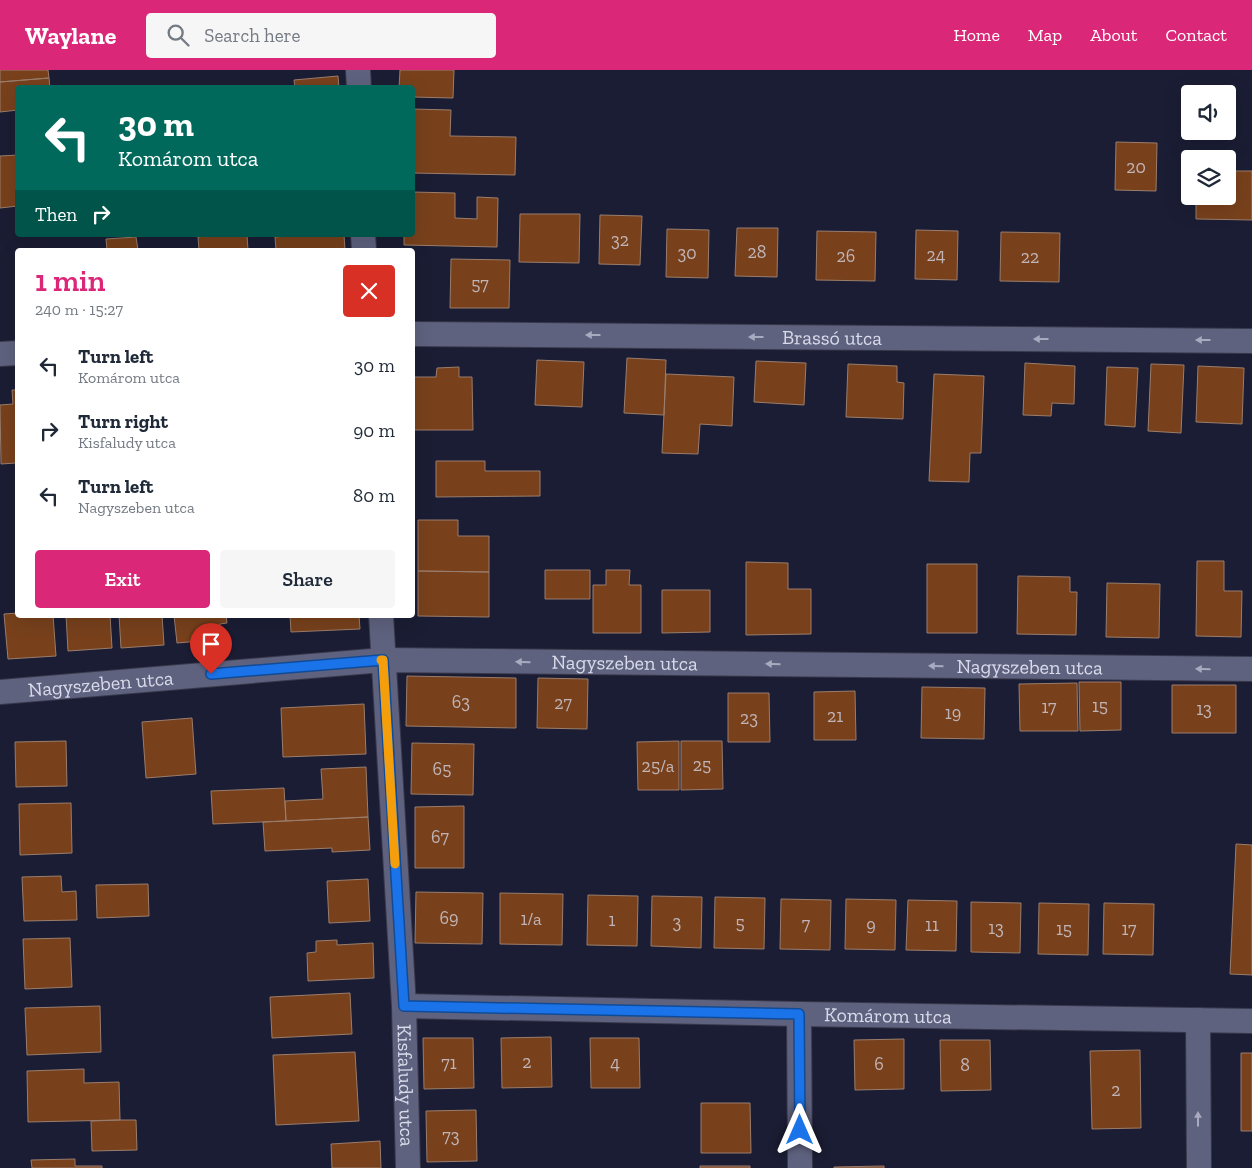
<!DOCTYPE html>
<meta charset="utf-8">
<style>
:root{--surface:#fff;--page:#f6f6f7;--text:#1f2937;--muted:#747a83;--accent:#db2777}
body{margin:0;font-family:"Zilla Slab",serif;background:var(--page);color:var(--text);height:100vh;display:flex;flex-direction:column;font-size:19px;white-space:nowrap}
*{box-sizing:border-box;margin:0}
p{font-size:16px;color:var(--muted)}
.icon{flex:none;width:28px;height:28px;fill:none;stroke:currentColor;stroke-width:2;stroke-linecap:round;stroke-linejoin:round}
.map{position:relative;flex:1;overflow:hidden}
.panel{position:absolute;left:15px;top:178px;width:400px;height:370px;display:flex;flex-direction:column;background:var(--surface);border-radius:5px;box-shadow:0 5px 20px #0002}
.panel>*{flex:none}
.hud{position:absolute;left:15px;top:15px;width:400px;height:152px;border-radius:5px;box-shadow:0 5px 20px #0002;background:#00695c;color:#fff;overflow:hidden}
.controls{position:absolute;left:1181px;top:15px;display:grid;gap:10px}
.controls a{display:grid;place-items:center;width:55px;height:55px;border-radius:5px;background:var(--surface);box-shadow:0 5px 20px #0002;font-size:25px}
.pin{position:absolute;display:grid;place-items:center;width:42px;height:42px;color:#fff;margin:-51px -21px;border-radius:50% 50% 50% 0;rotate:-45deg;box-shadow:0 0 5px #0007}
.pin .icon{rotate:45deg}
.me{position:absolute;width:55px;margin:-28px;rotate:0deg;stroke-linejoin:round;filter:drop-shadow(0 0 4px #0008)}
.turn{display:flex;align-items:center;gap:18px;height:105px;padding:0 20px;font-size:22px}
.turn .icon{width:65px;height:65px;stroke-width:2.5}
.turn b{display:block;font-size:35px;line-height:42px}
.then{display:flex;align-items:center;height:48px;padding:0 20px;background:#0003;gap:10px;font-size:19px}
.round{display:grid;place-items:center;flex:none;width:52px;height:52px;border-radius:5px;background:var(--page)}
.head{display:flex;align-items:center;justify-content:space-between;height:85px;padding:0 20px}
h1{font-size:30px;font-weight:600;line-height:38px;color:var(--accent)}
.button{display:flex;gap:10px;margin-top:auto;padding:10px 20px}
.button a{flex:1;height:58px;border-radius:5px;background:var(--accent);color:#fff;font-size:20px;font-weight:600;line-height:58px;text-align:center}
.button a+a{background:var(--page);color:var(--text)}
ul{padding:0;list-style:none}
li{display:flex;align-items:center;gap:15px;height:65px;padding:0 20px}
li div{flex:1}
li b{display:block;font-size:19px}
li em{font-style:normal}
header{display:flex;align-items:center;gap:30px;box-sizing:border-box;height:70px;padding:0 25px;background:var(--accent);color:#fff}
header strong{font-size:24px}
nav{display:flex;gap:28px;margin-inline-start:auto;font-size:18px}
.search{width:350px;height:45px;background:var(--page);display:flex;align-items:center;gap:12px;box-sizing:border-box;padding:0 18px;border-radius:5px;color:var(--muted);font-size:19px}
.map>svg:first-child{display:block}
.building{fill:#78411c;stroke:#9a7d6c}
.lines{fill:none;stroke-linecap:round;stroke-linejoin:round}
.minor-casing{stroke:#39394d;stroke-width:26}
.minor{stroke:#5f627e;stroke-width:24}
.oneway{fill:#a8abbf}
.route-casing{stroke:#114b97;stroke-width:12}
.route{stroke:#1a73e8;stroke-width:9}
.slow{stroke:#f59e0b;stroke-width:9}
.labels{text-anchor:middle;stroke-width:5;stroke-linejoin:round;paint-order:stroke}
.number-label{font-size:18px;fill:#c1b4b7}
.street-label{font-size:20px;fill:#d9dbeb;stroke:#080812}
</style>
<header>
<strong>Waylane</strong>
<div class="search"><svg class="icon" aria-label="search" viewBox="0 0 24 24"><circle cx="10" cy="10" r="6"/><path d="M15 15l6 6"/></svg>Search here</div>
<nav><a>Home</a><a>Map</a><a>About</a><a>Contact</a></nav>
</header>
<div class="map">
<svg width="1252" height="1098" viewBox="0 0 1252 1098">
<rect width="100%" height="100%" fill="#1b1d34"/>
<!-- building -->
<path class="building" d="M 0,0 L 48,0 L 49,8 L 0,12 Z
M 400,0 L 454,0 L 453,28 L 412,27 L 412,18 L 399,18 Z
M 338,6 L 339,18 L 295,18 L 294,10 Z
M 49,8 L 50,18 L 18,18 L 18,40 L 0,42 L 0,12 Z
M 412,39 L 451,40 L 450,66 L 516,67 L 515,105 L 412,103 Z
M 1116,72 L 1157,73 L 1156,121 L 1115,120 Z
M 18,85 L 18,136 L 0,138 L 0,86 Z
M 1228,101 L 1252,101 L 1252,150 L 1196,149 L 1196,126 L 1228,126 Z
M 412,122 L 455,123 L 455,148 L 477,149 L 477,127 L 498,128 L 497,177 L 404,175 L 404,165 L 412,165 Z
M 520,144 L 580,144 L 579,193 L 519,192 Z
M 600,145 L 642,146 L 640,195 L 599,194 Z
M 737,158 L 778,158 L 777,207 L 735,206 Z
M 667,159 L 709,160 L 708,208 L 666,207 Z
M 916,160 L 958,161 L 957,210 L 915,209 Z
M 817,161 L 876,162 L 875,211 L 816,210 Z
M 1001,162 L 1060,163 L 1059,212 L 1000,211 Z
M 213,165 L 247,165 L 248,180 L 199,180 L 198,167 Z
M 297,165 L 344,165 L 345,180 L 276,180 L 275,167 Z
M 136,167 L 138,180 L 107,180 L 106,169 Z
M 451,189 L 510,190 L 509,238 L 450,238 Z
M 627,288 L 666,290 L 664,345 L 624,343 Z
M 537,290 L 584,292 L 582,337 L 535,335 Z
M 756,291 L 806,293 L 804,335 L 754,332 Z
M 1025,293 L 1075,296 L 1074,334 L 1052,333 L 1051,346 L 1023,345 Z
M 848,294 L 897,296 L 897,312 L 904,313 L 903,349 L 846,347 Z
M 1151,294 L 1184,295 L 1181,363 L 1148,361 Z
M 1198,296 L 1244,298 L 1242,354 L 1196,352 Z
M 459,297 L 459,307 L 472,307 L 473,360 L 412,360 L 412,307 L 436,307 L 437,298 Z
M 1107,297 L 1138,298 L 1135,357 L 1105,355 Z
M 666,304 L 734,307 L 732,356 L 700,354 L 698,384 L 662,383 Z
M 934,304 L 984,306 L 981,383 L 970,383 L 969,412 L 929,411 Z
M 12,320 L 18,320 L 18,399 L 16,399 L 16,393 L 1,394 L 0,335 L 13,334 Z
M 436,391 L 485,391 L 485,401 L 540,401 L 540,426 L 436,427 Z
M 418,450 L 458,450 L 458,466 L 489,466 L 489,502 L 418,501 Z
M 1197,491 L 1224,491 L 1224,521 L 1242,521 L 1241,567 L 1196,566 Z
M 746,492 L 788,493 L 788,519 L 811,519 L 811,564 L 746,565 Z
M 927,494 L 977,494 L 977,563 L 927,563 Z
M 545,500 L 590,500 L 590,529 L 545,529 Z
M 606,500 L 630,500 L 629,515 L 641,515 L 641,563 L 593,563 L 593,515 L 606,515 Z
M 418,501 L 489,502 L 489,547 L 418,546 Z
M 1018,506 L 1070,507 L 1070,522 L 1077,522 L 1076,565 L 1017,564 Z
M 1107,513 L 1160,514 L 1159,568 L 1106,567 Z
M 662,520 L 710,520 L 710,562 L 662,563 Z
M 18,543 L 18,545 L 53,545 L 56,586 L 8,589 L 4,544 Z
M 66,545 L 110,545 L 112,578 L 68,581 Z
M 119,545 L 162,545 L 164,575 L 121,578 Z
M 174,545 L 226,545 L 227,553 L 220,554 L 221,560 L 199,562 L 200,571 L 177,573 Z
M 290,545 L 359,545 L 360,559 L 291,562 Z
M 407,606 L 516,608 L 516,658 L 406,656 Z
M 538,608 L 588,609 L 587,659 L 537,658 Z
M 1079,612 L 1121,612 L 1121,660 L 1080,661 Z
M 1077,613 L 1078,661 L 1020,661 L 1019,614 Z
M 1172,615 L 1236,615 L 1236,663 L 1172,663 Z
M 922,617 L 985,618 L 984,669 L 921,668 Z
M 855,621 L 856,670 L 814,670 L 814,622 Z
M 728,623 L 769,623 L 770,672 L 728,672 Z
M 364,634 L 366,684 L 283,687 L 281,638 Z
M 192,648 L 196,704 L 146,708 L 142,652 Z
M 66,671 L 67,716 L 16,717 L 15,672 Z
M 679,671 L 679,720 L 638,720 L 637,672 Z
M 681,671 L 722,671 L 723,719 L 681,720 Z
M 412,673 L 474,674 L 473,725 L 411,724 Z
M 366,697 L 368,747 L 286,751 L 285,731 L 323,729 L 321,699 Z
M 284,718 L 286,751 L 213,754 L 211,721 Z
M 71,733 L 72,783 L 20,785 L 19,734 Z
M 464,736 L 464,798 L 415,798 L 415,737 Z
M 368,747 L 370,780 L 332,782 L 332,778 L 265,781 L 263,752 Z
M 1236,774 L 1252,775 L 1252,905 L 1230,904 Z
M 61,806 L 62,822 L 76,821 L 77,850 L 24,851 L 22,807 Z
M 368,809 L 370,851 L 329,853 L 327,811 Z
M 148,814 L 149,846 L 97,848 L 96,815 Z
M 416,822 L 483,823 L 482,874 L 415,873 Z
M 500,823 L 563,824 L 562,875 L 500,874 Z
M 588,825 L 638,826 L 637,876 L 587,875 Z
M 652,826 L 702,827 L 701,878 L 651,876 Z
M 715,827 L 765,828 L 764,879 L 714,878 Z
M 781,829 L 831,830 L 830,880 L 780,879 Z
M 846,829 L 896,830 L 895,880 L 845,879 Z
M 908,830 L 957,831 L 956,881 L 906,880 Z
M 971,832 L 1021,833 L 1020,883 L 971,882 Z
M 1039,833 L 1089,834 L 1088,885 L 1038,884 Z
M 1104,833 L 1154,834 L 1153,885 L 1103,884 Z
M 70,868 L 72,917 L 25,919 L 23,869 Z
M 337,870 L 337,875 L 373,873 L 374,908 L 308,911 L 307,883 L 316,882 L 316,871 Z
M 350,923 L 352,964 L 272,968 L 270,927 Z
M 100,936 L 101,982 L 27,985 L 25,938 Z
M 551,967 L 552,1017 L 502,1018 L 501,968 Z
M 423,968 L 473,968 L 474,1018 L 424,1019 Z
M 590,968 L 639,968 L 640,1018 L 591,1018 Z
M 904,969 L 904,1019 L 855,1020 L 854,970 Z
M 940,970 L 990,970 L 991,1020 L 941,1021 Z
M 1140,980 L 1141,1058 L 1092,1059 L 1090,981 Z
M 355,982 L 359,1051 L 276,1055 L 273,985 Z
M 1241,983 L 1252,983 L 1252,1061 L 1241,1061 Z
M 84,999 L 84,1013 L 119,1012 L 120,1050 L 28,1052 L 27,1001 Z
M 701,1033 L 750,1033 L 751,1083 L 701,1083 Z
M 476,1040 L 477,1091 L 427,1092 L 426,1041 Z
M 120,1050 L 136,1050 L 137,1080 L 92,1081 L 91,1051 Z
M 380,1071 L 381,1098 L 332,1098 L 331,1074 Z
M 75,1089 L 75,1096 L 102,1096 L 102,1098 L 32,1098 L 31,1090 Z
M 700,1096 L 750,1096 L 750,1098 L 700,1098 Z
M 884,1096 L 884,1098 L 834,1098 L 834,1097 Z"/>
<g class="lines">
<defs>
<g id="minor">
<path d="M 358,0 L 359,18"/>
<path d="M 363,165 L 364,180"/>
<path id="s1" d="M 412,264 L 1252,271"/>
<path d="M 0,284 L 18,283"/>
<path id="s2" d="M 381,545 L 404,936 L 408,1098"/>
<path id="s3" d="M 0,622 L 383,590 L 1252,599"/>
<path id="s4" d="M 404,936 L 799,944 L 1252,951"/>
<path d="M 799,944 L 800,1098"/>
<path d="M 1198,950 L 1199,1098"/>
</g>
</defs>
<!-- minor casing -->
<use href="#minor" class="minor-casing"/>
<!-- minor -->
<use href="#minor" class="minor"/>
</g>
<!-- one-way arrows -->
<defs><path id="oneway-solid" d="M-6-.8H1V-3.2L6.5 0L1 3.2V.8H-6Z" transform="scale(1.25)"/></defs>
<g class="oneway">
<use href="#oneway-solid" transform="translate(593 265) rotate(-180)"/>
<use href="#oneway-solid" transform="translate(756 267) rotate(-180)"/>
<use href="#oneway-solid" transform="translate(1041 269) rotate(-180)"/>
<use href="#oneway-solid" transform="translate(1203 270) rotate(-180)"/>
<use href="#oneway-solid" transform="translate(523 592) rotate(-179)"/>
<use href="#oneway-solid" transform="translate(773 594) rotate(-179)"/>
<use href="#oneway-solid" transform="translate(936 596) rotate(-179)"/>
<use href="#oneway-solid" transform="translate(1203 599) rotate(-179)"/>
<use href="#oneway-solid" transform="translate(1198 1049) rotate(-90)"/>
</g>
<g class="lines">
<defs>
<path id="route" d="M 211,604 L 383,590 L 404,936 L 799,944 L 800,1060"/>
</defs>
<!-- route casing -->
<use href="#route" class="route-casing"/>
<!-- route -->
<use href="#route" class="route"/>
<!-- slow -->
<path class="slow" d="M 381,590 L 383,590 L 395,794"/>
</g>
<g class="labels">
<!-- number labels -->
<g class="number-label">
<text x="1136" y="103">20</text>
<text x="620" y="176">32</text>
<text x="757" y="188">28</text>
<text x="687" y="189">30</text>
<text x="936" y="191">24</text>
<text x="846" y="192">26</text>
<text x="1030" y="193">22</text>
<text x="480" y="220">57</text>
<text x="461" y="638">63</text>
<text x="563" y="639">27</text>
<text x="1100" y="642">15</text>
<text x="1049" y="643">17</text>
<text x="1204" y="645">13</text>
<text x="953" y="649">19</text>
<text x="835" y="652">21</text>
<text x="749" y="654">23</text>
<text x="702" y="701">25</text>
<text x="658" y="702">25/a</text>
<text x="442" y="705">65</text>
<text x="440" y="773">67</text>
<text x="449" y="854">69</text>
<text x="531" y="855">1/a</text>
<text x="612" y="856">1</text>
<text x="677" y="858">3</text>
<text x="740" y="859">5</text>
<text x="806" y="860">7</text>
<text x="871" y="861">9</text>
<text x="932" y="861">11</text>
<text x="996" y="864">13</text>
<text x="1064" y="865">15</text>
<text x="1129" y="865">17</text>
<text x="527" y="998">2</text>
<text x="449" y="999">71</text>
<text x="615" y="999">4</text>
<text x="879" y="1000">6</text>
<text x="965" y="1001">8</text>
<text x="1116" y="1026">2</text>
<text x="451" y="1072">73</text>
</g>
<!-- street labels -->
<g class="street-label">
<text dy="7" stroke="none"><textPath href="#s1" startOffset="420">Brassó utca</textPath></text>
<text dy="7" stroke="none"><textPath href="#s3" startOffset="626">Nagyszeben utca</textPath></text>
<text dy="7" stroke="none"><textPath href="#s3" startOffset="1031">Nagyszeben utca</textPath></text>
<text dy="7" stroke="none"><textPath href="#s3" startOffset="101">Nagyszeben utca</textPath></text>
<text dy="7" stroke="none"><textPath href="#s4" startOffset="484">Komárom utca</textPath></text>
<text dy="7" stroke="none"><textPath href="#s2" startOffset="471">Kisfaludy utca</textPath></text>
</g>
</g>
</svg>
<div class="controls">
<a><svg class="icon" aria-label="sound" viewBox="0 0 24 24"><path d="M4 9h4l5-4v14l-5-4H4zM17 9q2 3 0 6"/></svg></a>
<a><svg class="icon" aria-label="layers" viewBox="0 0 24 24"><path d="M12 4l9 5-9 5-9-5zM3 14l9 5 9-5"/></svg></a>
</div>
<div class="pin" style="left:211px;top:604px;background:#d93025"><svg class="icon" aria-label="arrive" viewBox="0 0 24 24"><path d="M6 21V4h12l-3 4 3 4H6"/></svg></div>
<svg class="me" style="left:800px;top:1060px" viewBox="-20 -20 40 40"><path d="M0-17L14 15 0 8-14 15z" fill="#1a73e8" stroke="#fff" stroke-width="4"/></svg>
<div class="hud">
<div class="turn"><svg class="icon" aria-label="left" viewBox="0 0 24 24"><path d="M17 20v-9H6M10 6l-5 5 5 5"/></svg><div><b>30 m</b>Komárom utca</div></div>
<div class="then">Then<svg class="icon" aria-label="right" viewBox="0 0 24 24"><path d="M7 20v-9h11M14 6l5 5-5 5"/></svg></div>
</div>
<section class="panel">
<div class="head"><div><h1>1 min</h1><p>240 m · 15:27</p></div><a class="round" style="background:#d93025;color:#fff"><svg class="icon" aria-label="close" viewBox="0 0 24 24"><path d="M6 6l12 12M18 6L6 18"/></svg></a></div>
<ul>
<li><svg class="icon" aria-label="left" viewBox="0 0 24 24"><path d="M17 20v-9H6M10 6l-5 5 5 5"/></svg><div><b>Turn left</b><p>Komárom utca</p></div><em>30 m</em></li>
<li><svg class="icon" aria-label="right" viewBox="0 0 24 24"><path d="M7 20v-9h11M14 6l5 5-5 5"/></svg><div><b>Turn right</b><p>Kisfaludy utca</p></div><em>90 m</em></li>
<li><svg class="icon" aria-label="left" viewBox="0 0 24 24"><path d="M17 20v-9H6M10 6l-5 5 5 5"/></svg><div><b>Turn left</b><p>Nagyszeben utca</p></div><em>80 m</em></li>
</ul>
<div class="button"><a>Exit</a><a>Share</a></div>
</section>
</div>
